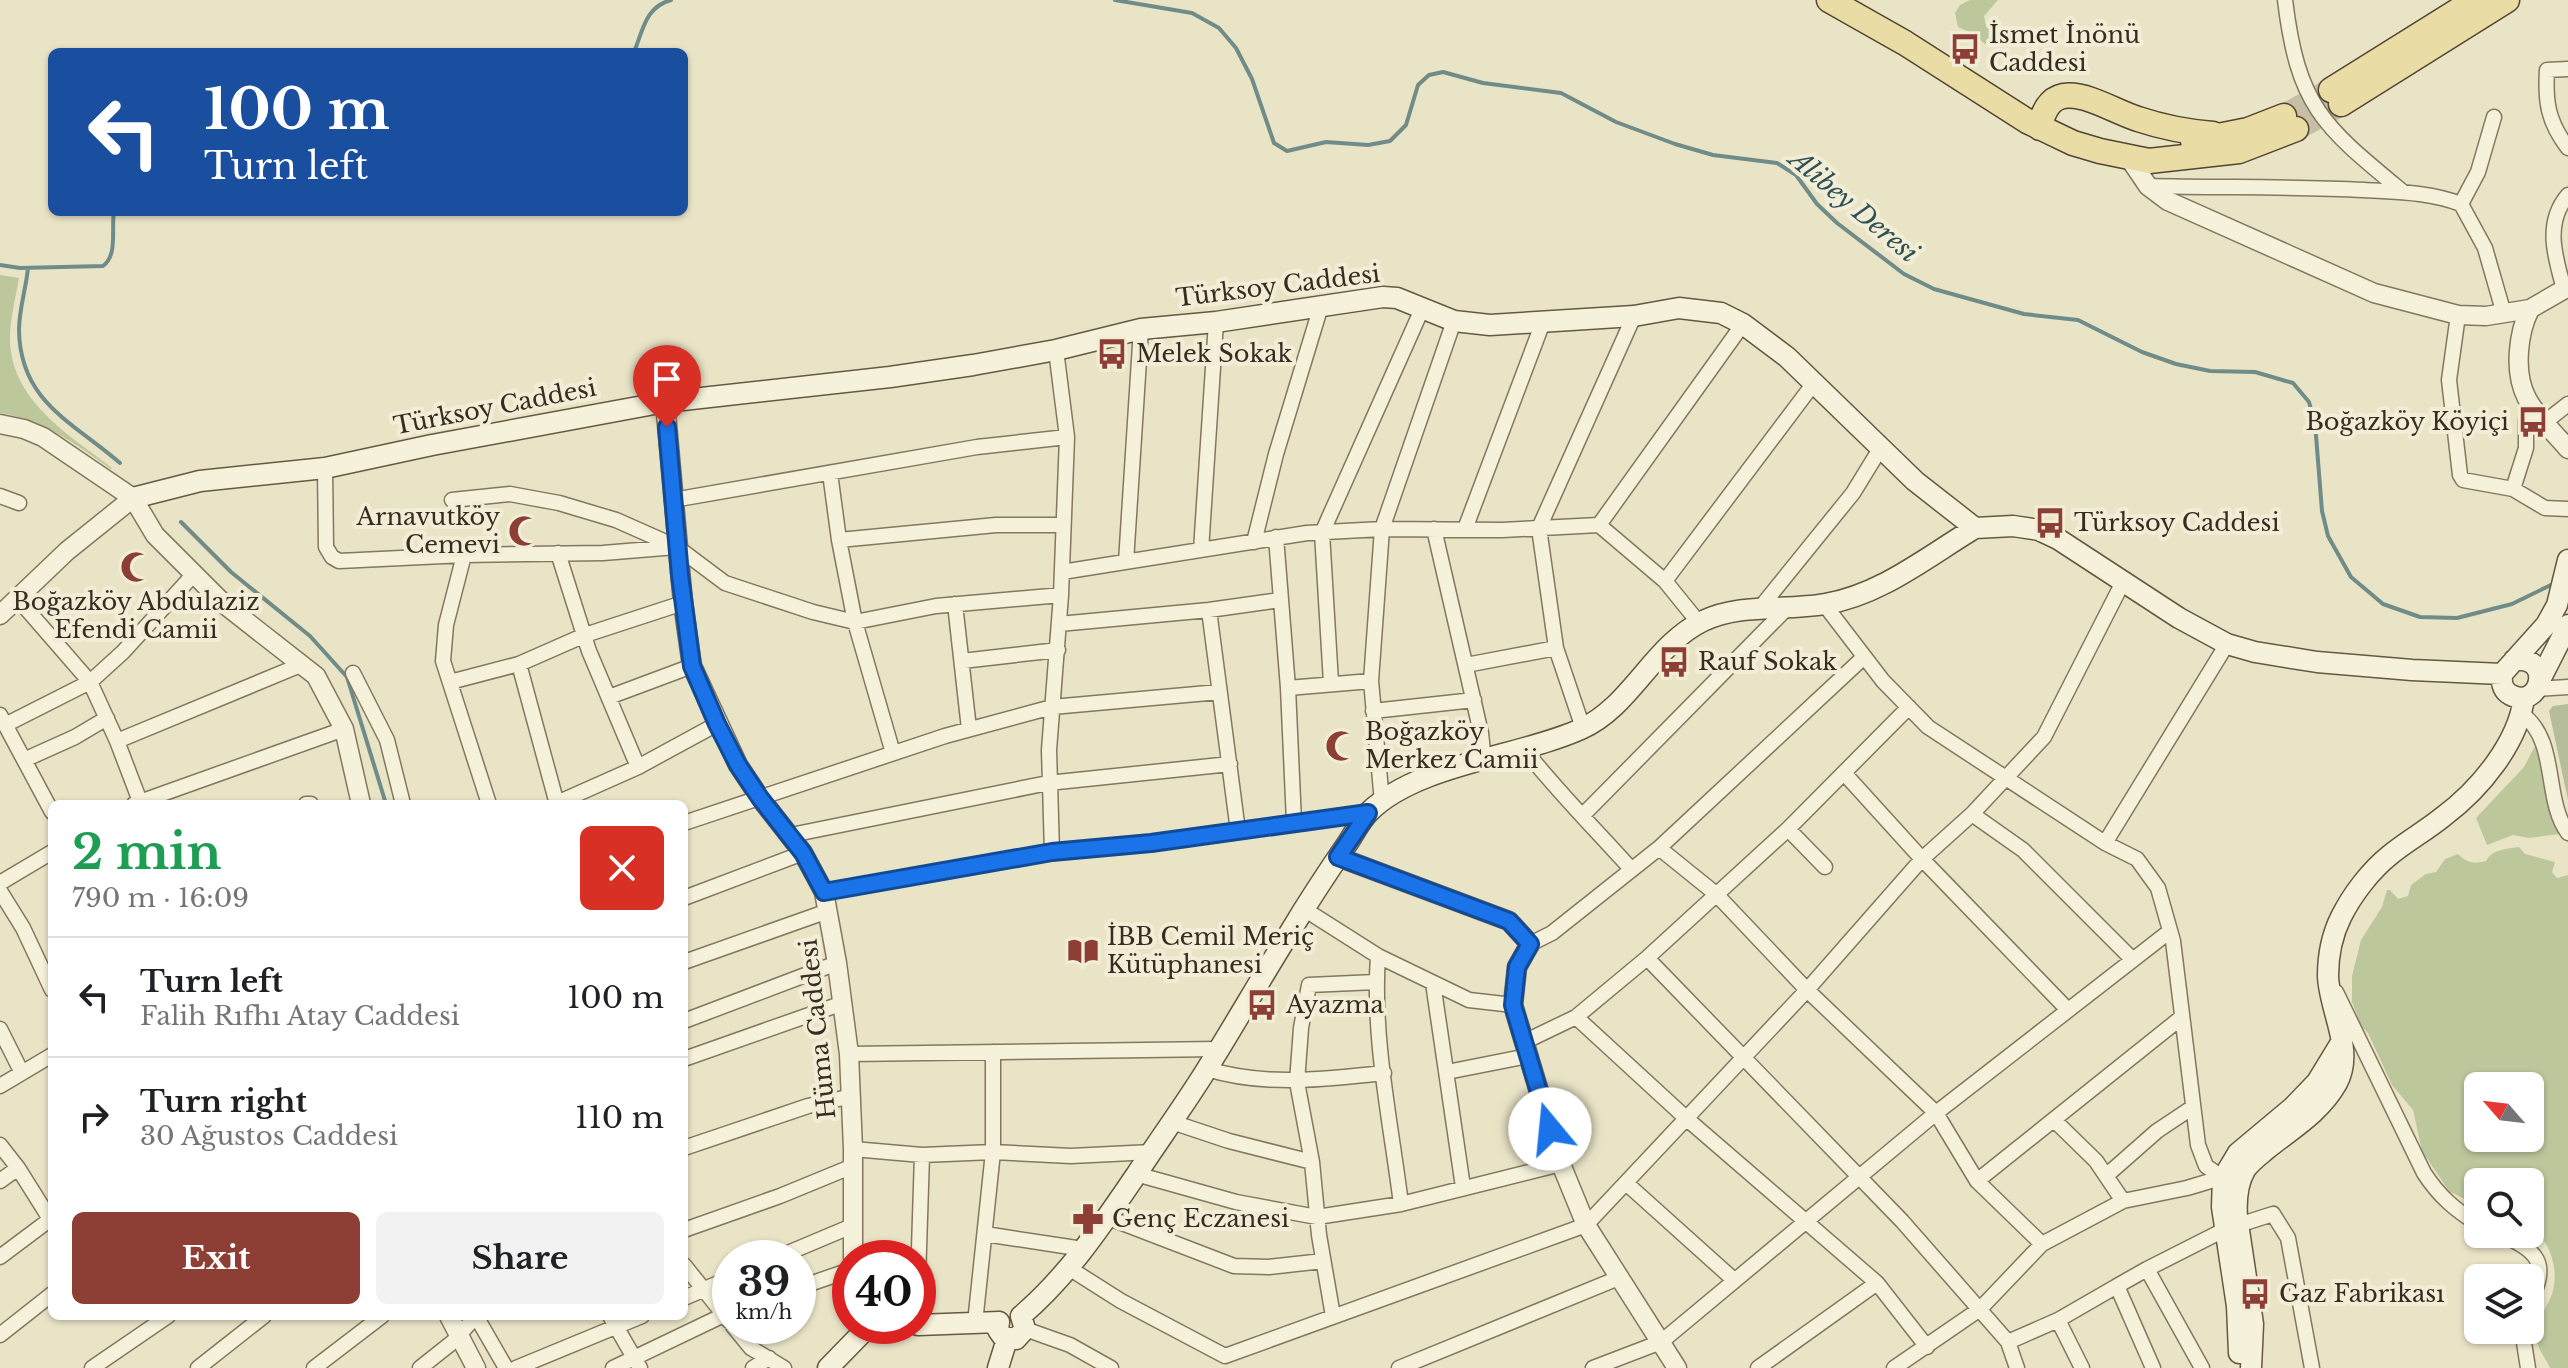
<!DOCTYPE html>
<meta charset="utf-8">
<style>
:root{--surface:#fff;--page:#f2f2f2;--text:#202124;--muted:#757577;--line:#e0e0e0;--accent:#8d3f35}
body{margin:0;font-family:"Libre Baskerville",serif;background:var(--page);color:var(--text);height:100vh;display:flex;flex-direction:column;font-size:30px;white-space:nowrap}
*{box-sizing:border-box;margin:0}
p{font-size:26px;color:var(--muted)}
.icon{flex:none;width:44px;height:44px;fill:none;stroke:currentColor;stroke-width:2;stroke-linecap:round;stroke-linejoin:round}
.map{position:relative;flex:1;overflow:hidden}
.side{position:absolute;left:48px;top:800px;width:640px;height:520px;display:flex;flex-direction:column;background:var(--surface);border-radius:12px;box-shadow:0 2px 6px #0004}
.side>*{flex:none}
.guide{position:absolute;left:48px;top:48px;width:640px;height:168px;border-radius:12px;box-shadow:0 2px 6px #0004;background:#1a4fa0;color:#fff;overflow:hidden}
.needle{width:52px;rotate:298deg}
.buttons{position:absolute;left:2464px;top:1072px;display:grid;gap:16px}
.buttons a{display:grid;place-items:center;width:80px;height:80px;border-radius:12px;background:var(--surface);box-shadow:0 2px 6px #0004;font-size:40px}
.speed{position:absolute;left:712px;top:1240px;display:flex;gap:16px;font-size:40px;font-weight:700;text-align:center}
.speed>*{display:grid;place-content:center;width:104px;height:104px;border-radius:50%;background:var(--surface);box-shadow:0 2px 6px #0004;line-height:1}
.speed small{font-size:20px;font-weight:400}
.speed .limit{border:12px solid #d22;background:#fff;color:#111}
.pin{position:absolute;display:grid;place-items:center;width:68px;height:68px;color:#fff;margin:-82px -34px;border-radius:50% 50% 50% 0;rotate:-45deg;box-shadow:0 0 8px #0007}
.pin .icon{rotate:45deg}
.me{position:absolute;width:88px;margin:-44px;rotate:343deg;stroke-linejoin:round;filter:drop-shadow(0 0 6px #0008)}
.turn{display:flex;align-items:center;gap:28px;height:168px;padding:0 24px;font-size:36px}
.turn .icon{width:104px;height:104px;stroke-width:2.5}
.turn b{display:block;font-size:56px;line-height:68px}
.round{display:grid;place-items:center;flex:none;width:84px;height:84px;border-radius:12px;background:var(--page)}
.head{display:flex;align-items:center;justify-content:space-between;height:136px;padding:0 24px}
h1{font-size:48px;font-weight:800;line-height:60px;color:#1e9e55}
.action{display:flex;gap:16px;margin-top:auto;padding:16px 24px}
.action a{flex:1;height:92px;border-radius:12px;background:var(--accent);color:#fff;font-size:32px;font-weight:800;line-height:92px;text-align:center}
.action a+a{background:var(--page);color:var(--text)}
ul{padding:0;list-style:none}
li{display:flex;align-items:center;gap:24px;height:120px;padding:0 24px;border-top:2px solid var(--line)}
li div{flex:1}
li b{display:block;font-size:30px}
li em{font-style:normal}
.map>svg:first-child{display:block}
.green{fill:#bdc79c;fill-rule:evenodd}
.cemetery{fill:#b5bd9b}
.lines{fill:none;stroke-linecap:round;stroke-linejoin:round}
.stream{stroke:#708c88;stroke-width:4}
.primary-tunnel{stroke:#c6bfa6;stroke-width:24;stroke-dasharray:24 12;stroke-linecap:butt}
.minor-casing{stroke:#84775f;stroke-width:17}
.tertiary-casing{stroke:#84775f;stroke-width:21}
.secondary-casing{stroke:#665842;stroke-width:23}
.primary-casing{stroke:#524532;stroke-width:27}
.minor{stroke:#f5f1da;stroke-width:14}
.tertiary{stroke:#f5f1da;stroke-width:18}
.secondary{stroke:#f5f1da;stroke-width:20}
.primary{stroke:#e9dca4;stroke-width:24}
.route-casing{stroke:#114b97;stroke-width:20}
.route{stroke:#1a73e8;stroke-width:14}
.labels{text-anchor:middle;stroke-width:8;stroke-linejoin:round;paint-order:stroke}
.poi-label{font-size:24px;fill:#362d21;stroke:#f2edd6;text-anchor:start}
.street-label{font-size:24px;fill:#362d21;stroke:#f2edd6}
.water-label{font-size:26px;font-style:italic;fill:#315254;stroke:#f2edd6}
</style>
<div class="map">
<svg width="2568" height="1368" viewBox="0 0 2568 1368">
<rect width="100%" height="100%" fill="#eae4c7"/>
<!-- green -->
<path class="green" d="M 1970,0 L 1998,0 L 1984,16 L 1986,26 L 1994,28 L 1997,39 L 1993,43 L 1985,44 L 1973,34 L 1958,27 L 1955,13 L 1960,5 Z
M 0,275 L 19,278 C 16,296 11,315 10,334 C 8,399 67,433 112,468 L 111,469 C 77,445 42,419 0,413 Z
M 2538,740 L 2543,747 L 2559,834 L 2529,838 L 2513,835 L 2487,845 L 2476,818 L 2524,767 Z
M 2519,847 L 2525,854 L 2555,862 L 2552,872 L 2557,878 L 2568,875 L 2568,1368 L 2550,1368 C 2546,1358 2538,1350 2537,1340 C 2536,1324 2543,1313 2550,1299 C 2561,1275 2552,1241 2530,1227 L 2530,1182 L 2478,1182 L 2478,1209 L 2472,1203 L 2449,1191 L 2422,1151 L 2413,1110 L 2392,1085 L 2368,1033 L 2361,1026 L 2352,1002 L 2352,976 L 2361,940 L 2382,907 L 2387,890 L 2390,890 L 2398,899 L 2408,896 L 2411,885 L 2426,874 L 2436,872 L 2445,859 L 2458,854 C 2467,863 2473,864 2486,861 C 2493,849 2506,849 2519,847 ZM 2478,1086 L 2530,1086 L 2530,1138 L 2478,1138 Z"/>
<!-- cemetery -->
<path class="cemetery" d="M 2568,704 L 2568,800 L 2549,711 L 2553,706 Z"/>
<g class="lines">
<!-- stream -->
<path class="stream" d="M 1115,0 L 1192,13 L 1219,28 L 1236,48 L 1252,79 L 1274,143 L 1287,151 L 1326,142 L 1368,145 L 1390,141 L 1406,125 L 1418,85 L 1429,75 L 1443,72 L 1483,83 L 1561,93 L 1616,122 L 1675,144 L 1713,155 L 1777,163 L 1796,175 L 1817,204 L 1837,223 L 1904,274 L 1934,289 L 2024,314 L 2078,320 L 2142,352 L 2176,364 L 2210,371 L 2255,372 L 2293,383 L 2309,402 L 2315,423 L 2322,511 L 2328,536 L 2351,577 L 2383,604 L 2420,617 L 2457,618 L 2512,604 L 2553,584
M 634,52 C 643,31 645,7 671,0
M 0,265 L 20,268 L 103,266 C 118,255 111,229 114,212
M 28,268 C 26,289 19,309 19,330 C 20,402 73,422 120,463
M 181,522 L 231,572 L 310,636 L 347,677 L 386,804"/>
<!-- primary-tunnel -->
<path class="primary-tunnel" d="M 2284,116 L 2331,90
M 2296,129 L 2341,104"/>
<defs>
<path id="minor" d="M 2285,0 C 2298,107 2323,126 2403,192
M 2568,69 L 2547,70 C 2545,102 2548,122 2568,148
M 2148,186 C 2220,188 2292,186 2364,190 C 2397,192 2430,192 2461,204 L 2485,248 L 2504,314
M 2461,204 L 2478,172 L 2494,117
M 2564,289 C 2555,257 2544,223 2568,195
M 2458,315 L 2449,380 L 2460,475 L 2463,480 L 2513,489 L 2545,508 L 2568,509
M 2545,422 L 2568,404
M 325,468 L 326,547 L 332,557 L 339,561 L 464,555 L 603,553 L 676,547
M 830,473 L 839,540
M 2513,489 L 2526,448 L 2526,420 L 2532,407
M 0,496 L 19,503
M 452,500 L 510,494 L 559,503 L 616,520 L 677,547 L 725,583 L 813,612 L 855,622 L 936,606 L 1061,595
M 673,500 L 977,447 L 1067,437
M 1599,525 L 1743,324
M 1434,529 L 1481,733 L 1484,761
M 1465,529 L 1543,322
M 1276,537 L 1288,688 L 1294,822
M 1254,542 L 1276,454 L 1321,306
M 1201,550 L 1216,322
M 558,553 L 589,651 L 638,767
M 464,555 L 446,625 L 443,661 L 489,804
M 1126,562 L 1141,329
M 1062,572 L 1307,533 L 1382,529 L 1502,530 L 1599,525 L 1665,581 L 1699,623
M 1665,581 L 1814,383
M 17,598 L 90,682 L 117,741 L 141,804
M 955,604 L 969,729
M 1824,604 L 1883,681 L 1928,727 L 2105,843 L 2137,859 L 2158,888 L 2173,941 L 2198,1145 L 2206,1166 L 2223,1178
M 1760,608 L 1853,493 L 1880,449
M 1209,610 L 1238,831
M 1059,624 L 1209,610 L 1280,600
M 962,661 L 1058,650
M 519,664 L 557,804
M 1466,665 L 1556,648
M 353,673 L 387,740 L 403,804
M 450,682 L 519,664 L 585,635 L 683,603
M 1331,683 L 1322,533 L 1422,309
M 1288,688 L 1371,681
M 2536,689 L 2568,687
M 609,697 L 692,666
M 1373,711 L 1474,700
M 2522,714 C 2559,741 2543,799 2568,833
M 0,715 L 52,812
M 5,725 L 90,682 L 123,652 L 194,574
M 1583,728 L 1556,648 L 1539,528 L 1634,316
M 117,741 L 303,664
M 1524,749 C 1557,791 1595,829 1631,869
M 893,753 L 855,622 L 839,540 L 996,525 L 1063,525
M 24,760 L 75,737 L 107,718
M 1844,773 L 1922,859 L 2068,1010
M 1382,802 L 1371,681 L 1382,529 L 1454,321
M 557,803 L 638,767 L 717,724
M 134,804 L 344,729
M 306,804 L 311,804
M 1972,814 L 2023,850 L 2133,960
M 1583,815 L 1789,606
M 684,823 L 945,736 L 1052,707 L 1219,692
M 1788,829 L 1825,867
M 791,835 L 1048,783 L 1230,764
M 2105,843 L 2227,644
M 1659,848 L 1716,894 L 1807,990 L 1936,1113 L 1977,1181 L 2042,1244
M 1052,852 L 1049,750 L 1061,595 L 1067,437 L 1056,350
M 0,883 L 52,852
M 0,891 L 23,928 L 52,990
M 824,892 L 1052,852 L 1151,843 L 1368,813
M 684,898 L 803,853
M 1304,909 L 1378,956 L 1469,1000 L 1513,1005
M 1530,944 L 1552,933 L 1659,848 L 1864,657
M 1378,956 C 1372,1038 1391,1123 1401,1204
M 1647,958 L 1902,1221 L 2008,1342 L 2017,1368
M 684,962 L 828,911
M 1433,983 L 1463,1187
M 2336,992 L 2424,1173 C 2439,1196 2455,1210 2478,1224
M 1576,1017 L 1687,1119 L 1877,1283 L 1927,1347
M 684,1021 L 837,963
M 0,1029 L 22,1073
M 1524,1042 L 1576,1017 L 1647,958 L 1788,829 L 1909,707
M 849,1054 L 1218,1049
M 684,1059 L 843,1003
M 1207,1069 C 1266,1087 1324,1079 1384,1073
M 1447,1072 L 1528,1056
M 0,1086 L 52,1055
M 2054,1120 L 2096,1161 L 2123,1201
M 1172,1122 L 1229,1141 L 1312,1162
M 0,1145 L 18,1168 L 50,1219
M 684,1148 L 808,1106 L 852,1096
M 853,1149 L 922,1155 L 993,1152 L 1071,1156 L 1152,1152
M 1136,1174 L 1236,1202 L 1317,1217 L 1401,1204 L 1561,1164
M 2107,1175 L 2157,1131 L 2193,1107
M 0,1181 L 18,1168
M 1977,1181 L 2182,1017
M 1626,1183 L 1734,1280
M 1109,1218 L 1234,1266 L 1269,1267 L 1323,1261
M 684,1230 L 780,1196 L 853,1166
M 985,1234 L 1083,1249
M 2500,1234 C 2537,1251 2550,1261 2530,1302
M 0,1257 L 52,1218
M 776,1258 L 852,1226
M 684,1265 L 729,1321
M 1069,1268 L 1121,1301 L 1225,1356 L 1586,1225 L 1807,990 L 1922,859 L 1972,814 L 2044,737 L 2123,582
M 2147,1269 L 2226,1229 L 2273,1214 L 2288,1238 L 2312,1368
M 918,1280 L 922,1155
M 2117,1286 L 2147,1269 L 2202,1368
M 798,1288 L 850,1270
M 684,1298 L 730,1278
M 476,1316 L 506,1368
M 610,1316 L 640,1368
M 1333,1316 L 1319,1235 L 1312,1162 L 1297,1082 L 1301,1028 L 1309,985 L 1376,982
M 975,1323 L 993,1152 L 993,1052
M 733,1326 L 751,1348 L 784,1368
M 1025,1329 L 1070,1345 L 1111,1368
M 2522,1330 L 2528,1368
M 0,1335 L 52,1294
M 2008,1342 L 2058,1320
M 92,1368 L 168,1316
M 198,1368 L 264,1316
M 314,1368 L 382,1316
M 420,1368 L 454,1341 L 476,1316
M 516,1368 L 642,1316
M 613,1368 L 730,1312
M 753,1368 L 769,1358
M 1399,1368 L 1621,1277
M 1593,1368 L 1661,1342 L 1936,1113 L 2170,931
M 1758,1368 L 1877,1283
M 1894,1368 L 1980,1309 L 2042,1244 L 2123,1201 L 2187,1188 L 2227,1176
M 2082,1368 L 2058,1320 L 2117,1286 L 2153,1368"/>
<path id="tertiary" d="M 2129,158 L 2148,186 L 2168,201 L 2374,293 L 2458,315 L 2486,316 L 2530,309 L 2568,287
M 2530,309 C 2523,323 2520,336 2519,351 C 2515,400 2539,415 2568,449
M 665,402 L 683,603 L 692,666 L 738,765 L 760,798 L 803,853 L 824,892 L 837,963 L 849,1054 L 853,1149 L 853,1258
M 0,424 L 24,429 L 43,437 L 133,498 L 155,535 L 224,604 L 316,676 L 344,729 L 361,804
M 0,615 L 67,551 L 133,498
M 1338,857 L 1509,921 L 1530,944 L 1517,967 L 1513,1005 L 1561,1164 L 1586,1225 L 1677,1368
M 449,1316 L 476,1368"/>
<path id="secondary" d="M 133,498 L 200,481 L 325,468 L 432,445 L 665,402 L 890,377 L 973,365 L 1056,350 L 1141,329 L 1216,322 L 1383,297 L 1397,298 L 1454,321 L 1490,325 L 1634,316 L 1679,308 L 1721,313 L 1743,324 L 1787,357 L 1915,481 L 1975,528 L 2013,526 L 2039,530 L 2058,539 L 2179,618 L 2227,644 L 2255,652 L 2317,662 L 2412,670 L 2502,674
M 2514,660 C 2553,655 2542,708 2513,696 C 2503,692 2501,684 2502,674 L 2546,625 L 2557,605 L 2568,560
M 2540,680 L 2568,625
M 1021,1316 C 1068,1276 1102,1225 1136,1175 C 1159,1140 1183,1107 1205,1072 C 1234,1026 1261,978 1290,932 C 1308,902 1327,873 1347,844 C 1354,834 1360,821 1369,812 C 1417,764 1519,757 1581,729 C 1631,707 1653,645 1703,621 C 1741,603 1784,611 1825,604 C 1881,595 1928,556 1975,528
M 999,1322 L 998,1330 L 1003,1337 L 1016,1339 L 1025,1329 L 1021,1316
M 918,1325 L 999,1322
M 2239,1353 L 2237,1306 L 2222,1207 L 2223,1178 L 2238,1153 L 2293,1107 L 2317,1082 L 2342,1041
M 828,1368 L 864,1331 L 897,1326
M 998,1368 L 1007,1339
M 2251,1368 L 2253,1324 L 2237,1217 C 2236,1202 2237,1184 2245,1170 C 2250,1162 2260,1155 2267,1149 C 2292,1129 2321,1112 2337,1083 C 2355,1050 2329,1010 2328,976 C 2328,956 2332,935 2341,917 C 2352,895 2370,871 2390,855 C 2407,841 2427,830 2444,816 C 2480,789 2518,743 2524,698"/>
<path id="primary" d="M 1829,0 L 1905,43 L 2027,121 L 2073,143 L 2100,151 L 2149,161 L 2239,151 L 2296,129
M 2331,90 L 2475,0
M 2341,104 L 2507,0
M 2040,128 C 2050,67 2105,109 2138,119 C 2162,127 2188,132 2213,134
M 2193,141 L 2248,130 L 2284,116"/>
</defs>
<!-- minor casing -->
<use href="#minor" class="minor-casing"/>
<!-- tertiary casing -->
<use href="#tertiary" class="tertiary-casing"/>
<!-- secondary casing -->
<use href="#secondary" class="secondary-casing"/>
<!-- primary casing -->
<use href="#primary" class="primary-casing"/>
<!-- minor -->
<use href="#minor" class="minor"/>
<!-- tertiary -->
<use href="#tertiary" class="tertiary"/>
<!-- secondary -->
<use href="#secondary" class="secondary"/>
<!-- primary -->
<use href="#primary" class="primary"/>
</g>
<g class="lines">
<defs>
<path id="route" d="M 667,427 L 680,575 L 692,666 L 717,724 L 738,765 L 760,798 L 803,853 L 824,892 L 1052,852 L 1151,843 L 1368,813 L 1338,857 L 1509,921 L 1530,944 L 1517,967 L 1513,1005 L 1550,1129"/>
</defs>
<!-- route casing -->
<use href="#route" class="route-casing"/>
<!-- route -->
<use href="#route" class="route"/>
</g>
<!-- icons -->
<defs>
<symbol id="bus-bare" viewBox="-9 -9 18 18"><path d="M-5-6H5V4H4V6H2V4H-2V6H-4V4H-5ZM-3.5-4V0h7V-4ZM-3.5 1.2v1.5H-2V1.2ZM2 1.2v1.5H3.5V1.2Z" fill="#8d3f35" stroke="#f2edd6" stroke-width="2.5" paint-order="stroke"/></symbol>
<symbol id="mosque-bare" viewBox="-9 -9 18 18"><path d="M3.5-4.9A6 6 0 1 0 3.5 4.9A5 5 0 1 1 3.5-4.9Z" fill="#8d3f35" stroke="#f2edd6" stroke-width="2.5" paint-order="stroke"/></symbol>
<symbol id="library-bare" viewBox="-9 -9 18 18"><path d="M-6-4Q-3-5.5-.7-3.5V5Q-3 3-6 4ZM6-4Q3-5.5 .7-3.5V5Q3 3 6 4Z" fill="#8d3f35" stroke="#f2edd6" stroke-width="2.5" paint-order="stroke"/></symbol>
<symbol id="pharmacy-bare" viewBox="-9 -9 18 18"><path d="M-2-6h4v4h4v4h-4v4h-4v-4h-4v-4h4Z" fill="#8d3f35" stroke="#f2edd6" stroke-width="2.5" paint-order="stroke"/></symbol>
</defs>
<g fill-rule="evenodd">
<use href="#bus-bare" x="1943" y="27" width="44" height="44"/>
<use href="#bus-bare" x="1090" y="332" width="44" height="44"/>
<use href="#bus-bare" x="2511" y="400" width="44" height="44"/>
<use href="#bus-bare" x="2028" y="501" width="44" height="44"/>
<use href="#mosque-bare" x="502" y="509" width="44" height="44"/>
<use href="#mosque-bare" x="114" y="545" width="44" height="44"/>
<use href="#bus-bare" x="1652" y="640" width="44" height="44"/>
<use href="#mosque-bare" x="1319" y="724" width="44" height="44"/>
<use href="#library-bare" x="1061" y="929" width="44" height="44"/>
<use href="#bus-bare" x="1240" y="983" width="44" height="44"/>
<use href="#pharmacy-bare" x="1066" y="1197" width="44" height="44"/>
<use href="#bus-bare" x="2233" y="1272" width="44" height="44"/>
</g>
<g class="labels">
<!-- poi labels -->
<g class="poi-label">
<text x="1989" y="43">İsmet İnönü<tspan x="1989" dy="28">Caddesi</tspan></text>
<text x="1136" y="362">Melek Sokak</text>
<text x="2509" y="430" text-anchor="end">Boğazköy Köyiçi</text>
<text x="500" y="525" text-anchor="end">Arnavutköy<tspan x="500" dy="28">Cemevi</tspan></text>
<text x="2074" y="531">Türksoy Caddesi</text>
<text x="136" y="610" text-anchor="middle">Boğazköy Abdulaziz<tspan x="136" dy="28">Efendi Camii</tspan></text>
<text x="1698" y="670">Rauf Sokak</text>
<text x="1365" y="740">Boğazköy<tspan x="1365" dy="28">Merkez Camii</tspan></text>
<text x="1107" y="945">İBB Cemil Meriç<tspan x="1107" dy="28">Kütüphanesi</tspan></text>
<text x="1286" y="1013">Ayazma</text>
<text x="1112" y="1227">Genç Eczanesi</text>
<text x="2279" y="1302">Gaz Fabrikası</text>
</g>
<!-- street labels -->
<g class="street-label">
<text transform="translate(1278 286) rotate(-7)" y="8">Türksoy Caddesi</text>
<text transform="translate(495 407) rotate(-11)" y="8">Türksoy Caddesi</text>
<text transform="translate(818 1029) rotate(-96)" y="8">Hüma Caddesi</text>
</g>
<!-- water labels -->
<g class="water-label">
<text transform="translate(1854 206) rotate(40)" y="9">Alibey Deresi</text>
</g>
</g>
</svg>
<div class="buttons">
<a><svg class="needle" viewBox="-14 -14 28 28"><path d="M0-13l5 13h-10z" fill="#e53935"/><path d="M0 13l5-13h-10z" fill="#757577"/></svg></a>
<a><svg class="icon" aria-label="search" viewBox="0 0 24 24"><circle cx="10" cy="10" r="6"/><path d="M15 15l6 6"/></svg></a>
<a><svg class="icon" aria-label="layers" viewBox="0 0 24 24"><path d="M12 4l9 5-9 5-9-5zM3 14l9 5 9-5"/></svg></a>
</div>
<div class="speed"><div>39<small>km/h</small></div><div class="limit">40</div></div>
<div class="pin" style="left:667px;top:427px;background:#d93025"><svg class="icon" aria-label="arrive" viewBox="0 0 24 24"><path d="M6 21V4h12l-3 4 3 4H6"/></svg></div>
<svg class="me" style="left:1550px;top:1129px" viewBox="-20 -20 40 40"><circle r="19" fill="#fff"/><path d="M0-13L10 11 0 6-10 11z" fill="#1a73e8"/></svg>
<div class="guide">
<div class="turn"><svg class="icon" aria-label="left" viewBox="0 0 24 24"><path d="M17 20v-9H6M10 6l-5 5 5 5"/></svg><div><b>100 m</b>Turn left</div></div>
</div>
<section class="side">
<div class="head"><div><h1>2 min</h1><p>790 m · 16:09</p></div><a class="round" style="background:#d93025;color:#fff"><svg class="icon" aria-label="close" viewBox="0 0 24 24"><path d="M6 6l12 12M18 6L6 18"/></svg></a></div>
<ul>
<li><svg class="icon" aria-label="left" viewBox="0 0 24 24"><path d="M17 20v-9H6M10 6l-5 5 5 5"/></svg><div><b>Turn left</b><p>Falih Rıfhı Atay Caddesi</p></div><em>100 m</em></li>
<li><svg class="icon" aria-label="right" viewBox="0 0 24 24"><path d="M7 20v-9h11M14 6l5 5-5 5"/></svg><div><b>Turn right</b><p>30 Ağustos Caddesi</p></div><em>110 m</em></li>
</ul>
<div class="action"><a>Exit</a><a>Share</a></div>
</section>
</div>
